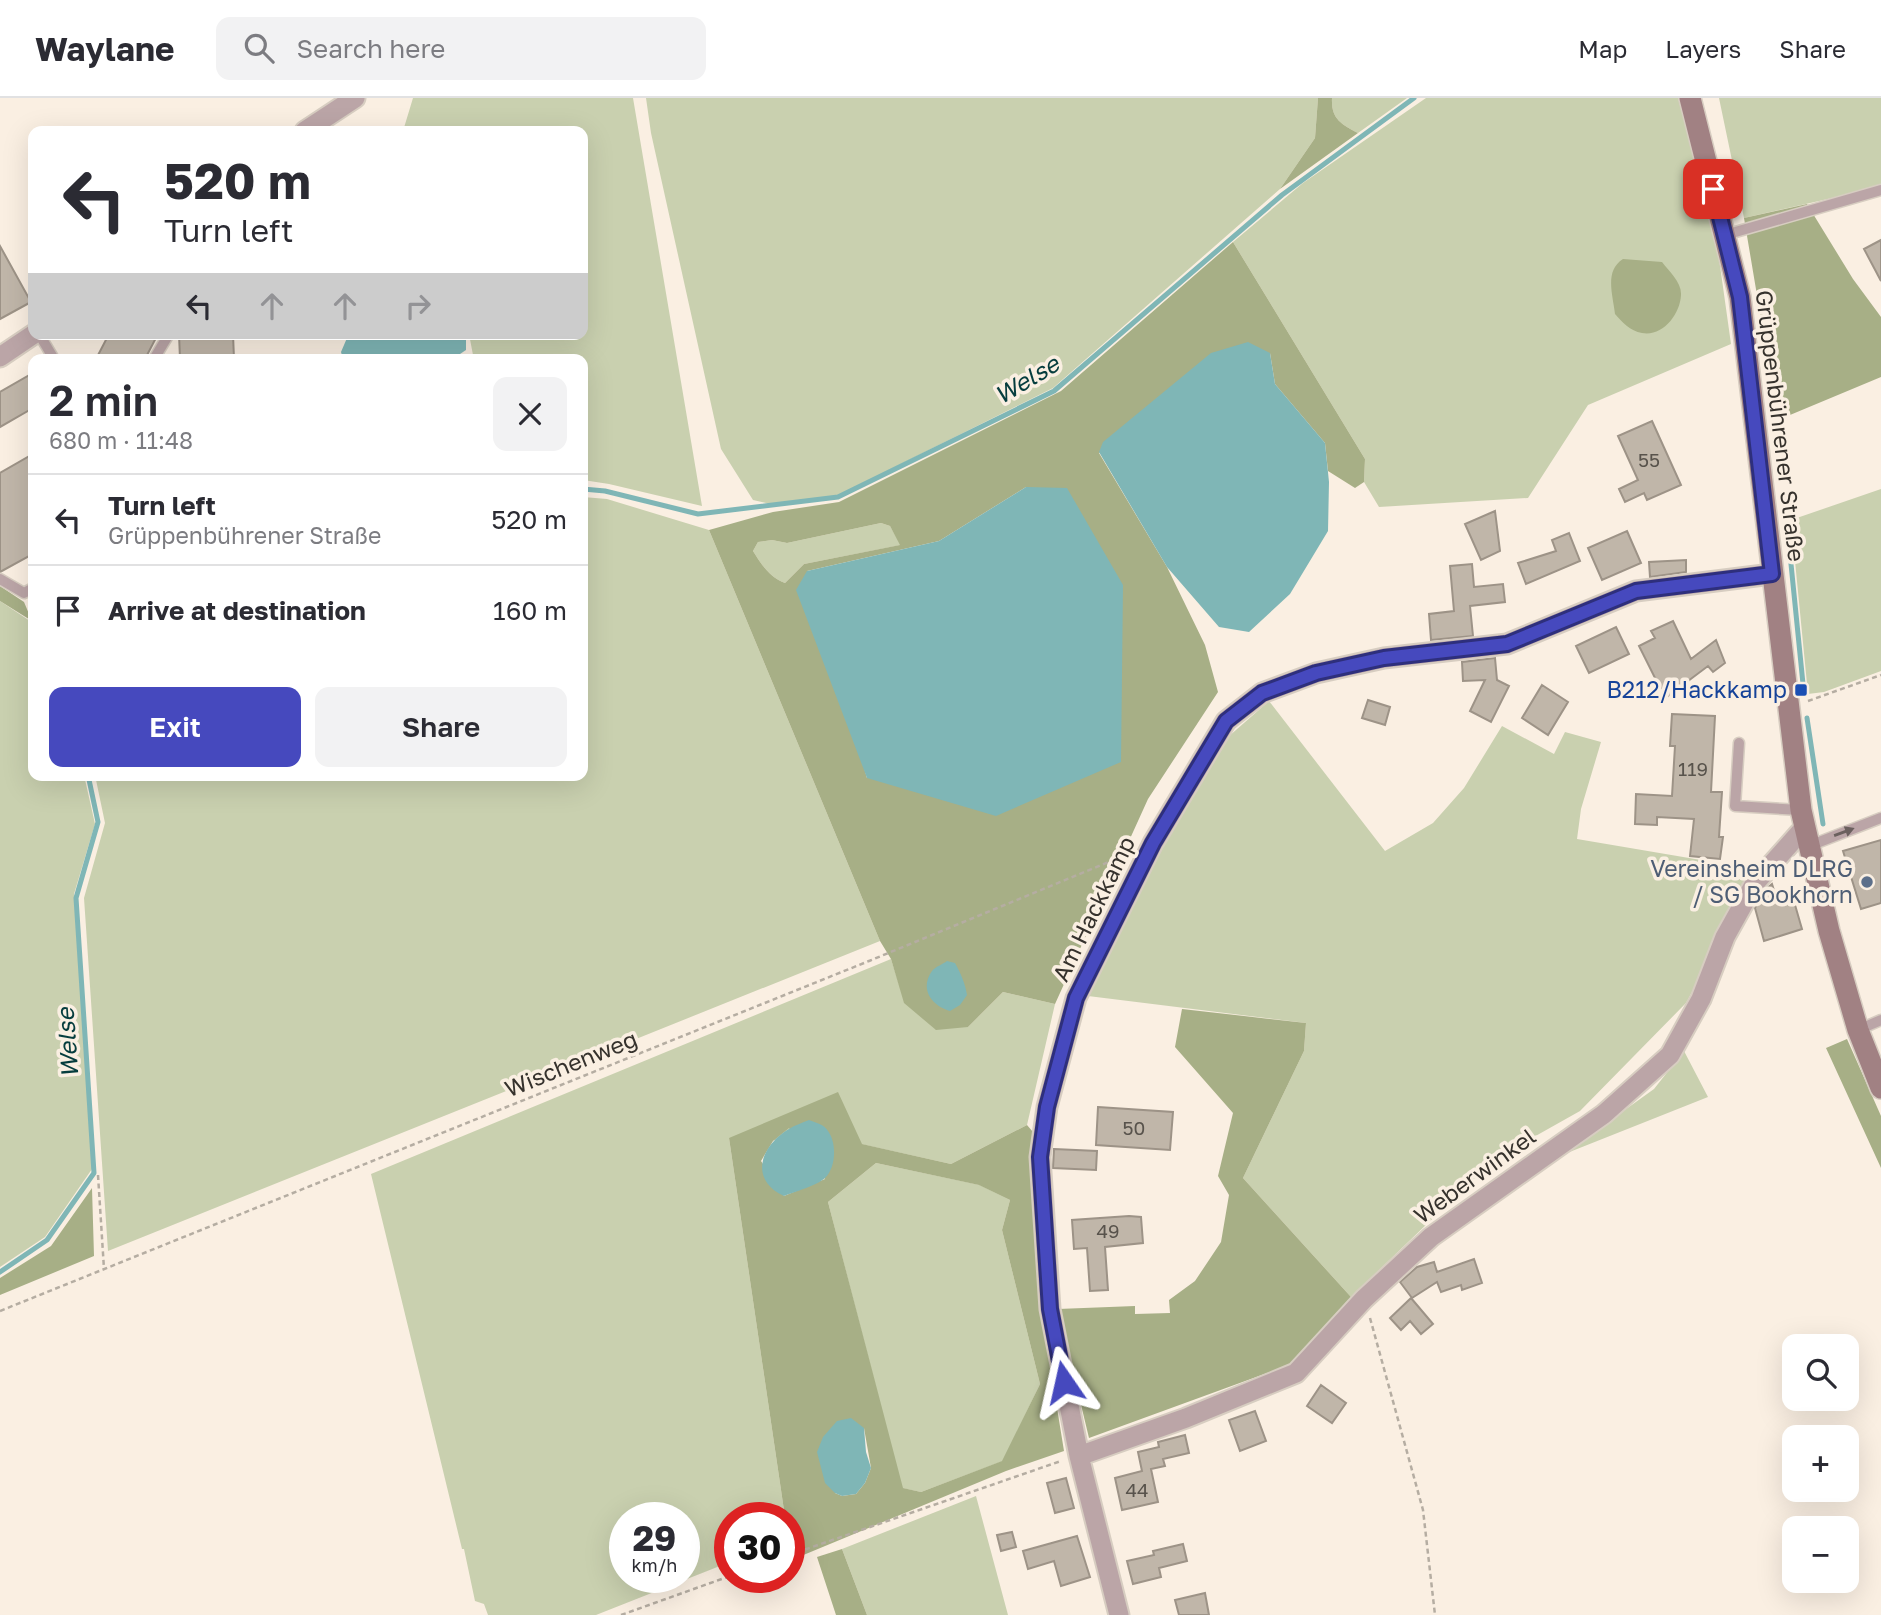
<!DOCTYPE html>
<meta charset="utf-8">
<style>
:root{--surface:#fff;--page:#f2f2f3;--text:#2b2b33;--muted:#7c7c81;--line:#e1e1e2;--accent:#4649be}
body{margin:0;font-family:"Golos Text",sans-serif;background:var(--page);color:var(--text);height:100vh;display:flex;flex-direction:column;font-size:26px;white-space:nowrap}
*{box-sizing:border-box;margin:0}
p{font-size:23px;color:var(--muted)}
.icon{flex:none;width:38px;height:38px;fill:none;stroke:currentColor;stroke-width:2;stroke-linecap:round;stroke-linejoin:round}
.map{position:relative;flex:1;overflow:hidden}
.details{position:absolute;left:28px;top:256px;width:560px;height:427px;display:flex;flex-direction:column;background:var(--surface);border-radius:14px;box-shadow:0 7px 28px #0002}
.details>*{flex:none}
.guide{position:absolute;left:28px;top:28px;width:560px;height:214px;border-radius:14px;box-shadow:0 7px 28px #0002;background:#fff;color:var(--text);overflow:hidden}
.controls{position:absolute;left:1782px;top:1236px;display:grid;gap:14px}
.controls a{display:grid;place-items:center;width:77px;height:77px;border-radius:14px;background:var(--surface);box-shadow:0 7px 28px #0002;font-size:35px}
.speed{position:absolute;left:609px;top:1404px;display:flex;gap:14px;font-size:35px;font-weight:700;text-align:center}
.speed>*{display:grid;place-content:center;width:91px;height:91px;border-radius:50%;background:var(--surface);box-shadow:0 7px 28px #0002;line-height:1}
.speed small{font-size:18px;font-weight:400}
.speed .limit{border:10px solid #d22;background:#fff;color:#111}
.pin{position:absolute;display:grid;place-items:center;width:60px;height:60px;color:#fff;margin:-30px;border-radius:14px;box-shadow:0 4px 10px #0006}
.me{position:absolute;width:77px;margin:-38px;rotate:349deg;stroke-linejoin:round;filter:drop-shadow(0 0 5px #0008)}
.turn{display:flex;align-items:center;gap:24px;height:147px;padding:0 21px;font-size:32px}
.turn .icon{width:91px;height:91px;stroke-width:2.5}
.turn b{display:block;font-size:49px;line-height:60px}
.lanes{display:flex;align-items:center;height:66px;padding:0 21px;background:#0003;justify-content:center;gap:35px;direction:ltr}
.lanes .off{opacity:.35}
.round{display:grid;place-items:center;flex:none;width:74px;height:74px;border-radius:14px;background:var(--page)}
.overview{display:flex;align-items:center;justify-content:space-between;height:119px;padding:0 21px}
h1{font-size:42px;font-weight:600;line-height:52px}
.action{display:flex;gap:14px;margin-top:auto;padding:14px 21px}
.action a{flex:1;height:80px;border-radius:14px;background:var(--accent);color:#fff;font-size:28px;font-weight:600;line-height:80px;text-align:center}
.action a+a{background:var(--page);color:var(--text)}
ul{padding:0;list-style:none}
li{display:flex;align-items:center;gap:21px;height:91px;padding:0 21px;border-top:2px solid var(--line)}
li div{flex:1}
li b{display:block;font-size:26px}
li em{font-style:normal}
header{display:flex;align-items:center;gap:42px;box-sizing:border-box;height:98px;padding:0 35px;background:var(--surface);border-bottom:2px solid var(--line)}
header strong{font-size:33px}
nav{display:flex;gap:38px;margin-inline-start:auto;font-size:24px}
.search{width:490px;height:63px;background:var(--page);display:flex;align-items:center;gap:18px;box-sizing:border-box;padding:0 24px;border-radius:14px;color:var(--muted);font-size:26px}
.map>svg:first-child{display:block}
.green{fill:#c9d0af;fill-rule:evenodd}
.forest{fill:#a7af86;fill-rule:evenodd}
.water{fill:#7fb6b6}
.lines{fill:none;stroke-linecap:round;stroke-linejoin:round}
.stream{stroke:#7fb6b6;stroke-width:5}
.building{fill:#c0b6a9;stroke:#9d9387;stroke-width:2}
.lane-casing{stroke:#d7cdc1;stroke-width:13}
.street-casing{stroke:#d7cdc1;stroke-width:23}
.secondary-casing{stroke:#d7cdc1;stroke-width:24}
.path{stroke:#b5ada2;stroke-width:2.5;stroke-dasharray:5 3.5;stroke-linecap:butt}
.lane{stroke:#bba5a7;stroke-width:10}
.street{stroke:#bba5a7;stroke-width:19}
.secondary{stroke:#a18183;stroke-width:21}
.oneway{fill:#6b605e}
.route-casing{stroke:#2e2f7c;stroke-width:18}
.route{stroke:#4649be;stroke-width:12}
.transit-dot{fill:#1a4fb4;stroke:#faefe2;stroke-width:2.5}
.service-dot{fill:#5c6f8a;stroke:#faefe2;stroke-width:2.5}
.labels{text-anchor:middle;stroke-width:7;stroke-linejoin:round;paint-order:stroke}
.number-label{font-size:19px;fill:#58534c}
.street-label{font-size:23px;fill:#36322d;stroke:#faefe2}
.transit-label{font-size:23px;fill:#164399;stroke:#faefe2;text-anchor:end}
.service-label{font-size:23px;fill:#4e5e75;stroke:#faefe2;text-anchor:end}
.water-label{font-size:24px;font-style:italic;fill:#063d3e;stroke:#faefe2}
</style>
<header>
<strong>Waylane</strong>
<div class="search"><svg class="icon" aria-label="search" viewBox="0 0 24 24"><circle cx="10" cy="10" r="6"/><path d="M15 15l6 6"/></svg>Search here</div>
<nav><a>Map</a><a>Layers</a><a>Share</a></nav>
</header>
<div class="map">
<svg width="1881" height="1517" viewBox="0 0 1881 1517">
<rect width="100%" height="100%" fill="#faefe2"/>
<!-- green -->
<path class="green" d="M 413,0 L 633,0 L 702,408 L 609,386 L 583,382 L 583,261 L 434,261 L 473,257 L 469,236 L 583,236 L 583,33 L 403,33 Z
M 646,0 L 1318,0 L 1315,40 L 1280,91 L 1053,290 L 837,398 L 770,406 L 753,402 L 721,351 L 651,35 Z
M 1332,0 L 1407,0 L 1358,35 C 1341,26 1331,21 1332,0 Z
M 1426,0 L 1678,0 L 1715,132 L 1731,246 L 1588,307 L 1528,400 L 1379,409 L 1364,384 L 1365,361 L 1233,144 L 1303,85 Z
M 1719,0 L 1881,0 L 1881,89 L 1744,120 Z
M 1881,391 L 1881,573 L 1824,594 L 1808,596 L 1791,422 Z
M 583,399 L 607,401 L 709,432 L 880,843 L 108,1153 L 84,800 L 105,725 L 95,677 L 583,677 Z
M 881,425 L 890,428 L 901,447 L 804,466 L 785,485 C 770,480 761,466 753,453 L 758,444 L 772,442 L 787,445 Z
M 0,503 L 33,525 L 33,677 L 84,677 L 95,726 L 74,796 L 92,1071 L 45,1139 L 0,1169 Z
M 1269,603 L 1385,753 L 1433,725 L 1464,690 L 1502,628 L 1554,656 L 1565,634 L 1601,644 L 1581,711 L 1577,741 L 1748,770 L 1735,815 L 1686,905 L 1580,1013 L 1509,1053 L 1479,1076 L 1351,1199 L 1243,1080 L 1304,953 L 1306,925 L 1088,898 L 1177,715 L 1228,639 Z
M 891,861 L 905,905 L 968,929 L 1003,894 L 1055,906 L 1027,1027 L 951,1066 L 861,1046 L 729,1040 L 785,1419 L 730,1419 L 730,1464 L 596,1517 L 488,1517 L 484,1506 L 475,1503 L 464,1451 L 462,1451 L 371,1076 ZM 625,1419 L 684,1419 L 684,1479 L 625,1479 Z
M 1684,953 L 1708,999 L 1562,1057 L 1654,991 Z
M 876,1065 L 980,1087 L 1010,1102 L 1002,1132 L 1040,1286 L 1003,1363 L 921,1394 L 902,1390 L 828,1104 Z
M 976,1398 L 1008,1517 L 867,1517 L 842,1451 Z"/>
<!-- forest -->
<path class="forest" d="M 1318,0 L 1332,0 C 1331,21 1341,26 1358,35 L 1280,91 L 1315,40 Z
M 1807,106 L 1853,181 L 1881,219 L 1881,279 L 1778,322 L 1744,120 Z
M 1233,144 L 1365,361 L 1364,384 L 1355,390 L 1328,373 L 1325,345 L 1275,286 L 1270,255 L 1099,355 L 1167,469 L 1205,547 L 1218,594 L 1148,701 L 1055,906 L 1003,894 L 968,929 L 936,932 L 904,905 L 891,861 L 880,843 L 709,432 L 773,414 L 839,404 L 1061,293 ZM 1026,389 L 867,680 L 807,473 L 939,443 ZM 881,425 L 890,428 L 900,447 L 804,466 L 785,485 C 770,480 761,466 753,453 L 758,444 L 772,442 L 787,445 Z
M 1623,161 L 1662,164 C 1669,173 1682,185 1681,197 C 1680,217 1662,239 1642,235 C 1630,233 1622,224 1615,216 C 1613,197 1604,173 1623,161 Z
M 0,488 L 24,504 L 32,523 L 0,503 Z
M 1182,911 L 1306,925 L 1304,953 L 1243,1080 L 1351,1199 L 1289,1267 L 1089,1340 L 1058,1211 L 1135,1208 L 1135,1216 L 1170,1215 L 1169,1202 L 1195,1183 L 1221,1144 L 1229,1097 L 1218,1078 L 1233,1015 L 1175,949 Z
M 1847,941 L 1881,1018 L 1881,1070 L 1826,950 Z
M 838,994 L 862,1046 L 951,1066 L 1027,1027 L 1033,1034 L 1033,1060 L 1041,1211 L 1064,1353 L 1006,1373 L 801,1458 L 789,1443 L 789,1419 L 785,1419 L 729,1040 ZM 789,1030 L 825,1081 L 784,1098 L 761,1063 L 773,1043 ZM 876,1065 L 979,1087 L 1010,1102 L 1002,1132 L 1040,1286 L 1002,1363 L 921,1394 L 903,1390 L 828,1104 ZM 864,1330 L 871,1370 L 865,1385 L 856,1396 L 842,1398 L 835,1395 Z
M 92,1090 L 94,1158 L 0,1197 L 0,1180 L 51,1148 Z
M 842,1451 L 867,1517 L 836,1517 L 817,1459 Z"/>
<!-- water -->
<path class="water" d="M 355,236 L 466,236 L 466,252 L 460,256 L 415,261 L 343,261 L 341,254 L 347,240 Z
M 1248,244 L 1270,255 L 1275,286 L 1325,345 L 1329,384 L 1328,433 L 1290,496 L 1249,534 L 1219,529 L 1167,469 L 1099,354 L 1103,344 L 1211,255 Z
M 1026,389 L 1067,390 L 1123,487 L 1121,664 L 996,718 L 867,680 L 796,492 L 807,473 L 939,443 Z
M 947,863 L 955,865 C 961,876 965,885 967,897 L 960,907 L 950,913 C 932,908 919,891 932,873 C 935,869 943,866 947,863 Z
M 809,1022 C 816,1025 824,1026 828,1033 C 837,1045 836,1070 825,1080 C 818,1087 794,1094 784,1098 C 749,1082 760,1048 789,1031 C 795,1027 802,1025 809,1022 Z
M 851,1320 L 864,1330 L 866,1354 L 871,1370 L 865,1385 L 856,1396 L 842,1398 L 835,1395 L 825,1385 L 817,1354 L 823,1339 L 837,1323 Z"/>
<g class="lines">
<!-- stream -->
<path class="stream" d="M 583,391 L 605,393 L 698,416 L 838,399 L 1054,293 L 1282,97 L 1414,0
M 1787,426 L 1804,596
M 1807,620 L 1823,726
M 0,1174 L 47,1142 L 94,1075 L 76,800 L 98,724 L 88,677"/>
</g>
<!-- building -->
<path class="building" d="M 1881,142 L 1881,183 L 1864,151 Z
M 0,148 L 31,204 L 0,221 Z
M 109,236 L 158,236 L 145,261 L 96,261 Z
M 179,236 L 233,236 L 234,261 L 180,261 Z
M 33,275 L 33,310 L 0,329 L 0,294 Z
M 1652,323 L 1681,387 L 1647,402 L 1644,395 L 1625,404 L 1619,391 L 1638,382 L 1618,338 Z
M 33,356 L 33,456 L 0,474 L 0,375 Z
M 1495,413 L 1500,453 L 1481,462 L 1465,426 Z
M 1627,433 L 1641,465 L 1602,482 L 1588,450 Z
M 1569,435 L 1580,463 L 1526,486 L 1518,465 L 1556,453 L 1552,442 Z
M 1686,462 L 1686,474 L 1650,479 L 1649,464 Z
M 1472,466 L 1474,489 L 1503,486 L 1505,504 L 1470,508 L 1473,538 L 1431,542 L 1429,516 L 1454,513 L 1450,468 Z
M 1673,523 L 1691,561 L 1716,542 L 1725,565 L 1713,574 L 1708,568 L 1668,598 L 1656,582 L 1639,548 L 1655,540 L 1651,533 Z
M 1616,529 L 1629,556 L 1589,575 L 1576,548 Z
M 1495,560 L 1497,582 L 1509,588 L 1491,624 L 1470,613 L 1485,582 L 1463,583 L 1462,564 Z
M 1542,587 L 1568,604 L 1548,637 L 1522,620 Z
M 1368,602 L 1390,609 L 1385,627 L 1362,620 Z
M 1672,616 L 1715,618 L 1711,694 L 1722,694 L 1719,739 L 1723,739 L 1720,761 L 1690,758 L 1694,721 L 1657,719 L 1657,727 L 1635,726 L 1636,696 L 1672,698 L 1675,648 L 1670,648 Z
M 1881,742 L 1881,805 L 1861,811 L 1843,753 Z
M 1772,786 L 1778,805 L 1793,800 L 1802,831 L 1764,843 L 1755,810 L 1765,792 Z
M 1098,1009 L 1173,1014 L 1170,1052 L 1096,1047 Z
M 1054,1051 L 1097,1053 L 1096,1072 L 1053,1070 Z
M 1129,1118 L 1141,1119 L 1143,1145 L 1105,1149 L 1108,1192 L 1090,1193 L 1087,1150 L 1074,1151 L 1072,1122 Z
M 1474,1161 L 1482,1185 L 1462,1192 L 1461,1187 L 1441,1194 L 1437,1184 L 1412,1200 L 1400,1184 L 1417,1169 L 1434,1164 L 1437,1174 Z
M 1411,1200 L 1433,1226 L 1421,1236 L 1410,1223 L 1401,1232 L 1390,1220 Z
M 1321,1287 L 1346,1305 L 1332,1325 L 1307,1308 Z
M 1255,1313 L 1266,1343 L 1240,1353 L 1229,1322 Z
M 1185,1337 L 1189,1355 L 1163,1361 L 1165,1368 L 1151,1371 L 1158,1404 L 1122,1412 L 1115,1380 L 1142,1373 L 1138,1354 L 1159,1349 L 1158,1344 Z
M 1066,1380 L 1074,1410 L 1055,1415 L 1047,1385 Z
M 1012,1434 L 1016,1449 L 1001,1453 L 997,1437 Z
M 1077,1438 L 1090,1479 L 1061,1488 L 1054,1463 L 1028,1471 L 1023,1453 Z
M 1183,1446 L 1187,1463 L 1159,1470 L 1161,1479 L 1133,1486 L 1127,1463 L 1154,1457 L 1153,1453 Z
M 1205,1495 L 1209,1517 L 1179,1517 L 1175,1502 Z"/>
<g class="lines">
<defs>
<path id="lane" d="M 1725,137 L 1881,92
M 39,236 L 54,261
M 154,261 L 169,236
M 0,481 L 24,495 L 33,490
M 1739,645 L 1735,708 L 1800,712
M 1809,748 L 1881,720
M 1858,932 L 1881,922"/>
<path id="street" d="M 305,33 L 355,0
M 0,259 L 34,236
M 1079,1358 L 1186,1320 L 1296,1275 L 1364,1201 L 1431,1139 L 1604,1016 L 1670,957 L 1701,901 L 1725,839 L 1755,785 L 1804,730
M 1119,1517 L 1079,1358 L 1050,1211 L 1040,1059 L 1047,1009 L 1076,900 L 1153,745 L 1226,623 L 1262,595 L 1316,575 L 1384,560 L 1507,546 L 1636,493 L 1772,476"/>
<path id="secondary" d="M 1690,0 L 1740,199 L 1801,712 L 1829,833 L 1858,932 L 1881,990"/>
</defs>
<!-- lane casing -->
<use href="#lane" class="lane-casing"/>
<!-- street casing -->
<use href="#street" class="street-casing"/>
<!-- secondary casing -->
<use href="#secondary" class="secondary-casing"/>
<!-- path -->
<path class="path" d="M 1808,603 L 1881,577
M 98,1077 L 104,1171
M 0,1213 L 869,863 L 1128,756
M 1370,1220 L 1423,1412 L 1435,1517
M 789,1457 L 1061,1363
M 621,1517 L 730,1478"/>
<!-- lane -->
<use href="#lane" class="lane"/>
<!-- street -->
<use href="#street" class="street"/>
<!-- secondary -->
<use href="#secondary" class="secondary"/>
</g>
<!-- one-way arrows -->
<defs><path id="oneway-solid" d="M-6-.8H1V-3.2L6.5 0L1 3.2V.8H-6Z" transform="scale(1.75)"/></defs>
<use class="oneway" href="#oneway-solid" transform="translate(1844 734) rotate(-20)"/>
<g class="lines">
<defs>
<path id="route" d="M 1064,1284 L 1050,1211 L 1040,1059 L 1047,1009 L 1076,900 L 1153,745 L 1226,623 L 1262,595 L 1316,575 L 1384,560 L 1507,546 L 1636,493 L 1772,476 L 1740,199 L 1713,91"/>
</defs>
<!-- route casing -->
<use href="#route" class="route-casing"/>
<!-- route -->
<use href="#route" class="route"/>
</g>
<!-- markers -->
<rect class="transit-dot" x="1794" y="585" width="14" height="14" rx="3.5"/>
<circle class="service-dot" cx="1867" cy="784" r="7"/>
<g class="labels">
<!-- number labels -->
<g class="number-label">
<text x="1649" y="369">55</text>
<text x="1693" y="678">119</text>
<text x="1134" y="1037">50</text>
<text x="1108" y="1140">49</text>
<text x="1137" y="1399">44</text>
</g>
<!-- street labels -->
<g class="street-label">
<text transform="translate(1780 328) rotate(83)" y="8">Grüppenbührener Straße</text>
<text transform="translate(1094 811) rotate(-64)" y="8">Am Hackkamp</text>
<text transform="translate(571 966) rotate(-22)" y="8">Wischenweg</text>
<text transform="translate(1475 1078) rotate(-36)" y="8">Weberwinkel</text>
</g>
<!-- transit labels -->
<g class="transit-label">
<text x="1787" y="600">B212/Hackkamp</text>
</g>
<!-- service labels -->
<g class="service-label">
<text x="1853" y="779">Vereinsheim DLRG<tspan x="1853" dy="26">/ SG Bookhorn</tspan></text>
</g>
<!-- water labels -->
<g class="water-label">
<text transform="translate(1027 282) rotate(-31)" y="8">Welse</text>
<text transform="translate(68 945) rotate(-94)" y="8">Welse</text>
</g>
</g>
</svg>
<div class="controls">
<a><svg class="icon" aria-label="search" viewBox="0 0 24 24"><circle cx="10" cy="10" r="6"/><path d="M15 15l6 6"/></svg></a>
<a>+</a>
<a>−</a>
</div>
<div class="speed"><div>29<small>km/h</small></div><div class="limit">30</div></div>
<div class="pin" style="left:1713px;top:91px;background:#d93025"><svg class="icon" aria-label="arrive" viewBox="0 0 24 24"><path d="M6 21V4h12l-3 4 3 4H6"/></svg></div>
<svg class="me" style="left:1064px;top:1284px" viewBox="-20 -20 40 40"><path d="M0-17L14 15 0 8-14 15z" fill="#4649be" stroke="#fff" stroke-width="4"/></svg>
<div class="guide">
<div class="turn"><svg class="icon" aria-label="left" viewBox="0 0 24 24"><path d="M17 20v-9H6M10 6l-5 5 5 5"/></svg><div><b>520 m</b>Turn left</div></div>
<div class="lanes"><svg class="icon" aria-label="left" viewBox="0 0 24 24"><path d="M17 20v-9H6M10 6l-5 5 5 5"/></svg><svg class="icon off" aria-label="ahead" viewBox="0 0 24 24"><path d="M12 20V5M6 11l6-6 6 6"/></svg><svg class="icon off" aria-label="ahead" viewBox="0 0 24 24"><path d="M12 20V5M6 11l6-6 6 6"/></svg><svg class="icon off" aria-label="right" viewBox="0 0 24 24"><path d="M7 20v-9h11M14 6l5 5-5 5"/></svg></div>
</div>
<section class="details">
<div class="overview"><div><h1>2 min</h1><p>680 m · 11:48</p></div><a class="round"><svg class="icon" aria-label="close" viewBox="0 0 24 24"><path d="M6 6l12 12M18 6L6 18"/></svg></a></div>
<ul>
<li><svg class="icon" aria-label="left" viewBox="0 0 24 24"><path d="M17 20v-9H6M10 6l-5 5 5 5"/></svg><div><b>Turn left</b><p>Grüppenbührener Straße</p></div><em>520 m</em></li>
<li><svg class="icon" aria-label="arrive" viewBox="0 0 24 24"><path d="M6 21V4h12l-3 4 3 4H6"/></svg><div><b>Arrive at destination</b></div><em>160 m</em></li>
</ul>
<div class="action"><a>Exit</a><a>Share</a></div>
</section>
</div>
